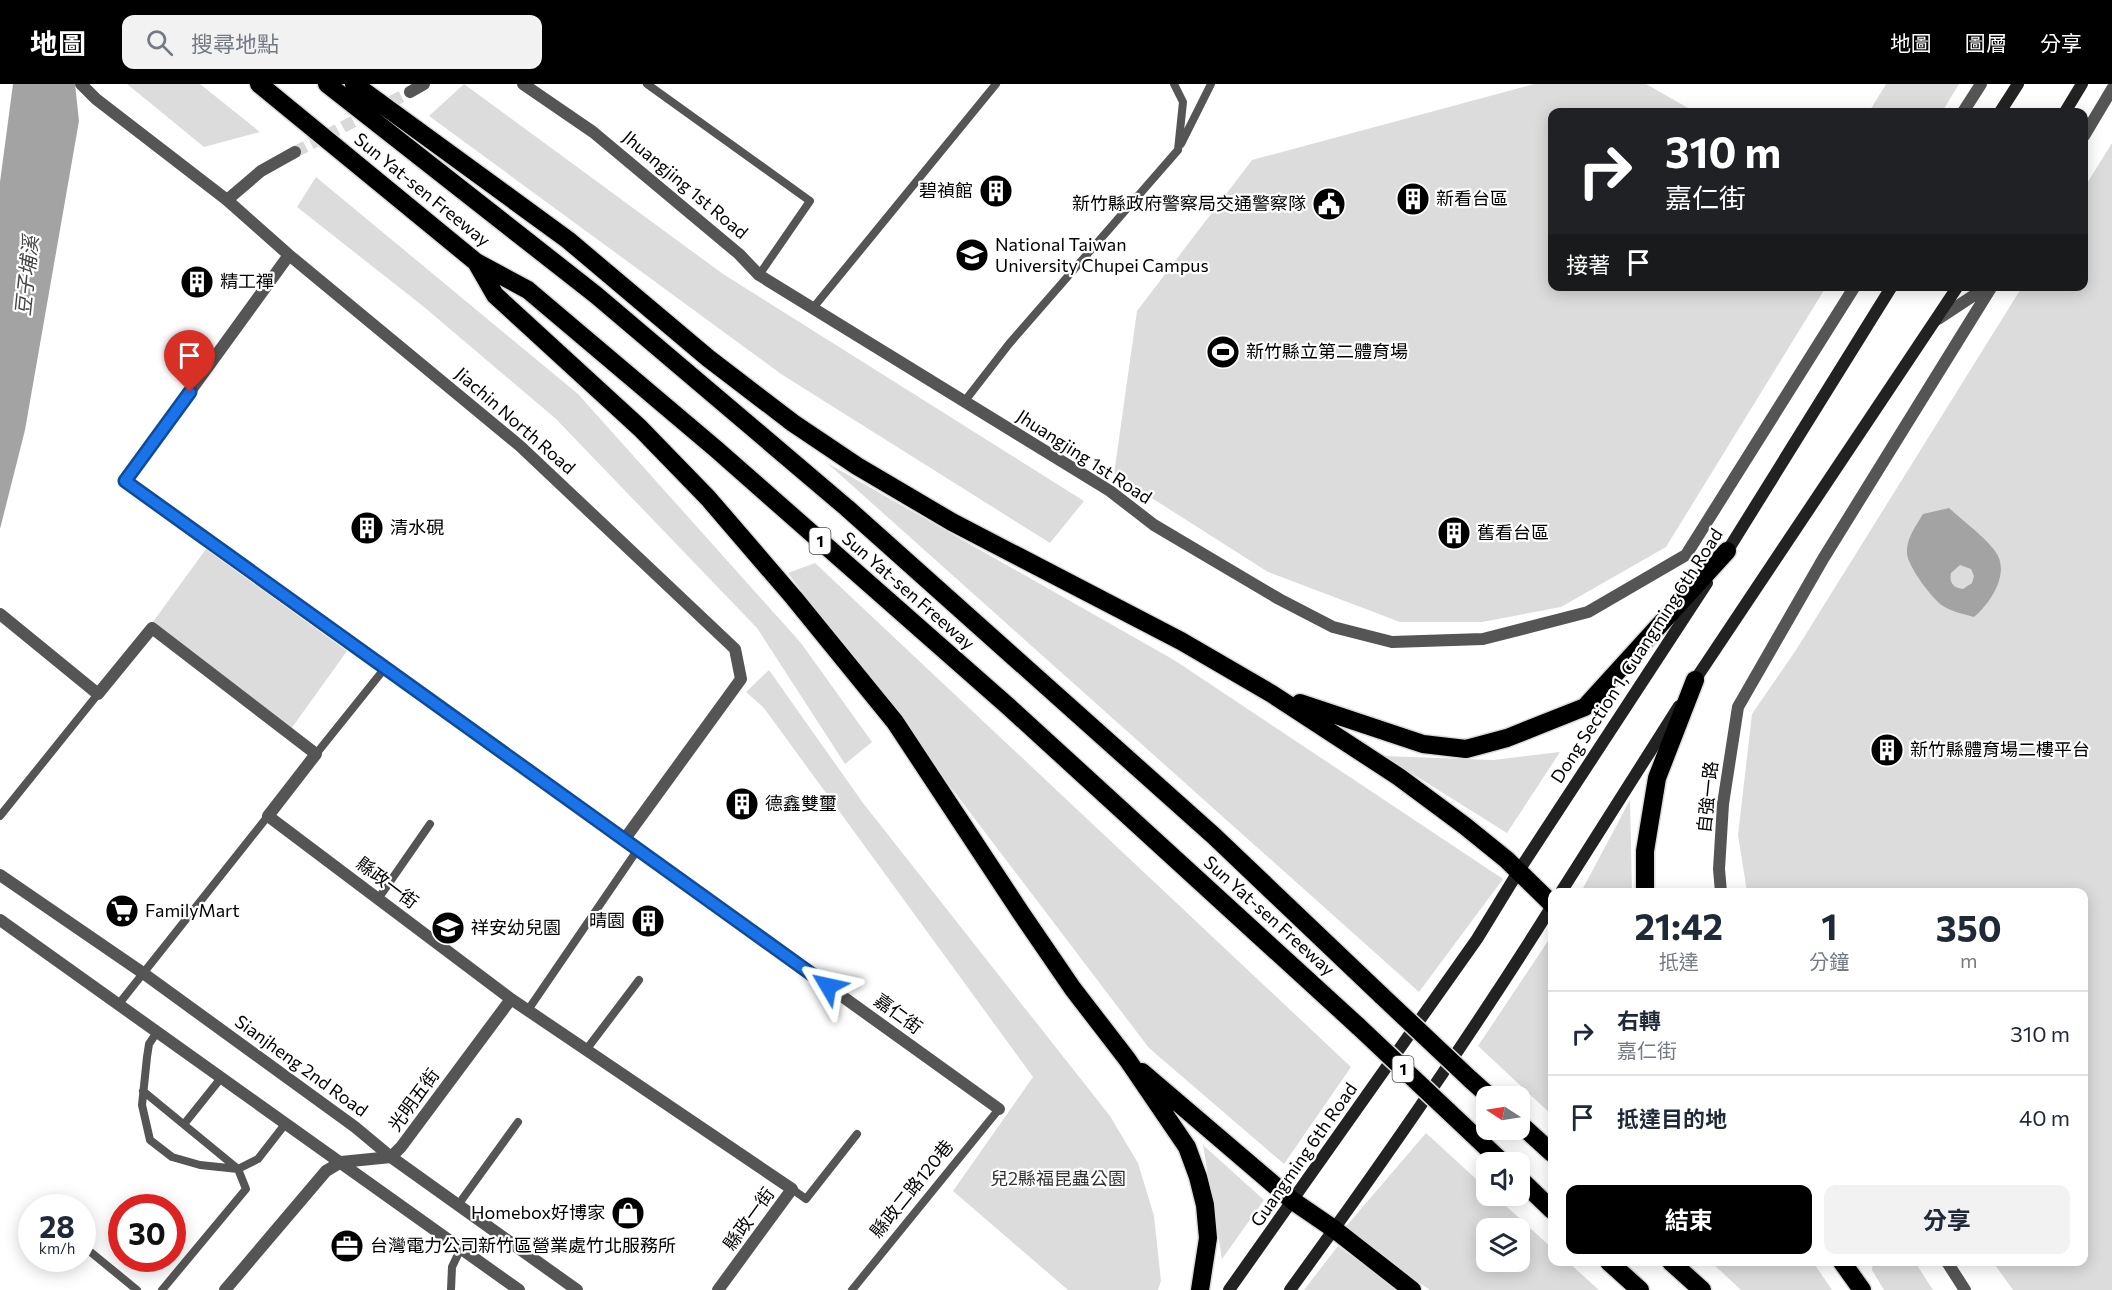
<!DOCTYPE html>
<html lang="zh-TW">
<meta charset="utf-8">
<style>
:root{--surface:#fff;--page:#f2f2f3;--text:#1f2937;--muted:#747a83;--line:#e0e1e3;--accent:#000}
body{margin:0;font-family:Commissioner,"Noto Sans TC",sans-serif;background:var(--page);color:var(--text);height:100vh;display:flex;flex-direction:column;font-size:22px;white-space:nowrap}
*{box-sizing:border-box;margin:0}
p{font-size:20px;color:var(--muted)}
.icon{flex:none;width:33px;height:33px;fill:none;stroke:currentColor;stroke-width:2;stroke-linecap:round;stroke-linejoin:round}
.map{position:relative;flex:1;overflow:hidden}
.details{position:absolute;left:1548px;top:804px;width:540px;height:378px;display:flex;flex-direction:column;background:var(--surface);border-radius:12px;box-shadow:0 3px 15px #0003}
.details>*{flex:none}
.top-card{position:absolute;left:1548px;top:24px;width:540px;height:183px;border-radius:12px;box-shadow:0 3px 15px #0003;background:#202124;color:#fff;overflow:hidden}
.needle{width:39px;rotate:282deg}
.controls{position:absolute;left:1476px;top:1002px;display:grid;gap:12px}
.controls a{display:grid;place-items:center;width:54px;height:54px;border-radius:12px;background:var(--surface);box-shadow:0 3px 15px #0003;font-size:30px}
.speed{position:absolute;left:18px;top:1110px;display:flex;gap:12px;font-size:30px;font-weight:700;text-align:center}
.speed>*{display:grid;place-content:center;width:78px;height:78px;border-radius:50%;background:var(--surface);box-shadow:0 3px 15px #0003;line-height:1}
.speed small{font-size:15px;font-weight:400}
.speed .limit{border:9px solid #d22;background:#fff;color:#111}
.pin{position:absolute;display:grid;place-items:center;width:51px;height:51px;color:#fff;margin:-62px -26px;border-radius:50% 50% 50% 0;rotate:-45deg;box-shadow:0 0 6px #0007}
.pin .icon{rotate:45deg}
.me{position:absolute;width:66px;margin:-33px;rotate:306deg;stroke-linejoin:round;filter:drop-shadow(0 0 4px #0008)}
.turn{display:flex;align-items:center;gap:21px;height:126px;padding:0 18px;font-size:27px}
.turn .icon{width:78px;height:78px;stroke-width:2.5}
.turn b{display:block;font-size:42px;line-height:51px}
.then{display:flex;align-items:center;height:57px;padding:0 18px;background:#0003;gap:12px;font-size:22px}
.eta{display:flex;justify-content:space-evenly;align-items:center;height:102px;text-align:center}
.eta b{font-size:36px;font-weight:700;line-height:42px}
.cta{display:flex;gap:12px;margin-top:auto;padding:12px 18px}
.cta a{flex:1;height:69px;border-radius:12px;background:var(--accent);color:#fff;font-size:24px;font-weight:700;line-height:69px;text-align:center}
.cta a+a{background:var(--page);color:var(--text)}
ul{padding:0;list-style:none}
li{display:flex;align-items:center;gap:18px;height:84px;padding:0 18px;border-top:2px solid var(--line)}
li div{flex:1}
li b{display:block;font-size:22px}
li em{font-style:normal}
header{display:flex;align-items:center;gap:36px;box-sizing:border-box;height:84px;padding:0 30px;background:var(--accent);color:#fff}
header strong{font-size:28px}
nav{display:flex;gap:33px;margin-inline-start:auto;font-size:21px}
.search{width:420px;height:54px;background:var(--page);display:flex;align-items:center;gap:15px;box-sizing:border-box;padding:0 21px;border-radius:12px;color:var(--muted);font-size:22px}
.map>svg:first-child{display:block}
.green{fill:#dcdcdc;fill-rule:evenodd}
.water{fill:#a3a3a3;fill-rule:evenodd}
.lines{fill:none;stroke-linecap:round;stroke-linejoin:round}
.tertiary-tunnel{stroke:#d9d9d9;stroke-width:12;stroke-dasharray:12 6;stroke-linecap:butt}
.motorway-casing{stroke:#dbdbdb;stroke-width:21}
.service{stroke:#555;stroke-width:8}
.minor{stroke:#555;stroke-width:12}
.tertiary{stroke:#555;stroke-width:12}
.secondary{stroke:#222;stroke-width:12}
.motorway{stroke:#000;stroke-width:18}
.motorway-bridge-casing{stroke:#dbdbdb;stroke-width:21;stroke-linecap:butt}
.motorway-bridge{stroke:#000;stroke-width:18}
.route-casing{stroke:#114b97;stroke-width:15}
.route{stroke:#1a73e8;stroke-width:10}
.labels{text-anchor:middle;stroke-width:4.5;stroke-linejoin:round;paint-order:stroke}
.shield{fill:#fff;stroke:#4c4c4c;stroke-width:1.5}
.shield-label{font-size:16px;font-weight:bold;fill:#000}
.street-label{font-size:18px;fill:#000;stroke:#fff}
.poi-label{font-size:18px;fill:#000;stroke:#fff;text-anchor:start}
.park-label{font-size:18px;fill:#333;stroke:#fff}
.water-label{font-size:20px;font-style:italic;fill:#444;stroke:#fff}
</style>
<header>
<strong>地圖</strong>
<div class="search"><svg class="icon" aria-label="search" viewBox="0 0 24 24"><circle cx="10" cy="10" r="6"/><path d="M15 15l6 6"/></svg>搜尋地點</div>
<nav><a>地圖</a><a>圖層</a><a>分享</a></nav>
</header>
<div class="map">
<svg width="2112" height="1206" viewBox="0 0 2112 1206">
<rect width="100%" height="100%" fill="#fff"/>
<!-- green -->
<path class="green" d="M 127,0 L 200,0 L 260,48 L 204,63 Z
M 464,0 L 723,190 L 1084,417 L 1050,459 L 781,290 L 429,32 Z
M 1534,0 L 1646,0 L 1695,28 L 1552,28 L 1552,202 L 1826,203 L 1666,463 L 1561,523 L 1482,538 L 1400,538 L 1268,488 L 1114,390 L 1137,227 L 1252,76 Z
M 1886,0 L 1959,0 L 1942,28 L 1869,28 Z
M 2112,59 L 2112,1206 L 2013,1206 L 1993,1178 L 2084,1178 L 2084,808 L 1747,808 L 1738,751 L 1752,630 L 1796,566 L 2022,203 L 2084,202 L 2084,104 Z
M 316,93 L 578,310 L 801,559 L 872,658 L 845,680 L 757,544 L 556,335 L 424,223 L 297,123 Z
M 827,379 L 1174,576 L 1503,795 L 1419,908 Z
M 206,465 L 347,567 L 291,645 L 150,542 Z
M 815,479 L 1351,983 L 1284,1080 L 1149,964 L 788,489 Z
M 769,586 L 863,719 L 1110,1032 L 1138,1079 L 1154,1132 L 1161,1197 L 1158,1206 L 1068,1206 L 953,1107 L 1033,993 L 764,624 L 746,608 Z
M 1560,668 L 1507,749 L 1384,672 L 1493,676 Z
M 1630,716 L 1632,808 L 1581,808 Z
M 1552,851 L 1552,1031 L 1478,962 Z
M 1426,1049 L 1486,1104 L 1486,1112 L 1495,1112 L 1552,1164 L 1552,1178 L 1568,1178 L 1599,1206 L 1430,1206 L 1343,1146 ZM 1486,1144 L 1520,1144 L 1520,1178 L 1486,1178 Z
M 1203,1061 L 1264,1116 L 1222,1175 Z
M 1338,1162 L 1397,1206 L 1304,1206 Z
M 1711,1178 L 1813,1178 L 1832,1206 L 1741,1206 Z
M 1873,1178 L 1915,1178 L 1933,1206 L 1884,1206 L 1872,1186 Z"/>
<!-- water -->
<path class="water" d="M 13,0 L 75,0 L 79,37 L 25,346 L 0,445 L 0,98 Z
M 1949,424 C 1962,436 1985,453 1995,467 C 2011,488 1991,519 1974,533 C 1964,530 1952,528 1943,522 C 1932,515 1907,481 1907,469 C 1906,455 1916,442 1923,430 ZM 1960,481 L 1971,485 L 1974,492 L 1972,499 L 1963,505 C 1953,504 1949,498 1951,489 Z"/>
<g class="lines">
<!-- tertiary-tunnel -->
<path class="tertiary-tunnel" d="M 295,68 L 410,8"/>
<defs>
<path id="motorway" d="M 259,0 L 476,178 L 528,206 L 716,365 L 1009,623 L 1359,943
M 327,0 L 596,211 L 847,424 L 1214,752 L 1382,912
M 354,0 L 568,156 L 708,274 L 793,339 L 857,382 L 952,438 L 1181,557 L 1272,610 L 1399,693 L 1465,742 L 1507,776 L 1552,820
M 476,178 L 495,211 L 640,344 L 708,414 L 794,514 L 895,638 L 1021,829 L 1073,905 L 1127,975 L 1187,1063 L 1198,1093 L 1205,1121 L 1208,1154 L 1200,1206
M 1300,619 L 1423,660 L 1466,665 L 1507,654 L 1585,623 L 1727,467
M 1645,808 L 1645,767 L 1657,694 L 1695,596
M 1142,988 L 1293,1117 L 1334,1145 L 1412,1206
M 1470,995 L 1489,1012
M 1448,1027 L 1502,1078
M 1520,1040 L 1552,1069
M 1520,1095 L 1552,1126
M 1609,1178 L 1640,1206
M 1671,1178 L 1702,1206
M 1842,1178 L 1862,1206"/>
</defs>
<!-- motorway casing -->
<use href="#motorway" class="motorway-casing"/>
<!-- service -->
<path class="service" d="M 647,0 L 810,117 L 759,191
M 1181,60 L 1211,0
M 813,224 L 996,0
M 964,318 L 1009,260 L 1178,66 L 1183,18 L 1174,0
M 316,670 L 385,584
M 0,732 L 98,610
M 378,815 L 430,740
M 118,921 L 268,732
M 528,926 L 638,765
M 157,948 L 149,960 L 147,973 L 142,1021 L 150,1056 L 172,1073 L 200,1081 L 238,1085 L 258,1075 L 286,1039
M 586,966 L 639,896
M 143,1007 L 238,1085 L 246,1105 L 162,1206
M 185,1039 L 221,994
M 792,1105 L 806,1115 L 857,1050
M 458,1121 L 518,1038
M 82,1161 L 137,1206
M 451,1206 L 452,1183 L 461,1164
M 852,1206 L 999,1025"/>
<!-- minor -->
<path class="minor" d="M 523,0 L 593,48 L 739,170 L 759,191 L 1110,407 L 1154,441 L 1279,515 L 1333,543 L 1392,558 L 1483,555 L 1588,528 L 1686,471 L 1855,202
M 1963,28 L 1981,0
M 2084,52 L 2112,5
M 227,116 L 289,171 L 520,362 L 735,565 L 741,595 L 624,756
M 289,171 L 125,397 L 999,1025
M 1938,235 L 1988,202
M 0,530 L 98,610 L 152,544 L 316,670 L 268,732 L 511,915 L 792,1105 L 718,1206
M 1721,808 L 1719,785 L 1723,720 L 1738,623 L 1823,475 L 1992,202
M 1947,1178 L 1965,1206
M 225,1206 L 326,1087 L 341,1078 L 391,1073 L 401,1063 L 511,915"/>
<!-- tertiary -->
<path class="tertiary" d="M 81,0 L 96,15 L 227,116 L 261,87 L 295,68
M 410,8 L 424,0
M 0,791 L 143,889 L 355,1043 L 391,1073 L 577,1206
M 0,836 L 519,1206"/>
<!-- secondary -->
<path class="secondary" d="M 2000,28 L 2018,0
M 2065,28 L 2082,0
M 1723,474 L 1892,202
M 1691,602 L 1958,202
M 1561,808 L 1679,622
M 1229,1206 L 1477,855 L 1518,788 L 1707,499
M 1290,1206 C 1381,1081 1470,953 1552,822"/>
<!-- motorway -->
<use href="#motorway" class="motorway"/>
<defs>
<path id="motorway-bridge" d="M 1382,912 L 1470,995
M 1359,943 L 1448,1027"/>
</defs>
<!-- motorway-bridge casing -->
<use href="#motorway-bridge" class="motorway-bridge-casing"/>
<!-- motorway-bridge -->
<use href="#motorway-bridge" class="motorway-bridge"/>
</g>
<g class="lines">
<defs>
<path id="route" d="M 190,308 L 125,397 L 828,902"/>
</defs>
<!-- route casing -->
<use href="#route" class="route-casing"/>
<!-- route -->
<use href="#route" class="route"/>
</g>
<!-- icons -->
<defs>
<symbol id="building-disc" viewBox="-11 -11 22 22"><circle r="9.5" fill="#000" stroke="#fff"/><path d="M-4-6H4V6H1V3H-1V6H-4ZM-2.5-4.3h1.7v1.8h-1.7ZM.8-4.3h1.7v1.8H.8ZM-2.5-1h1.7V.8h-1.7ZM.8-1h1.7V.8H.8Z" fill="#fff"/></symbol>
<symbol id="civic-disc" viewBox="-11 -11 22 22"><circle r="9.5" fill="#000" stroke="#fff"/><path d="M-.6-6.5H3V-4.5H.6V-3L4-1V1h2V6H-6V1h2V-1L-.6-3ZM-1.2 2.5V6h2.4V2.5Z" fill="#fff"/></symbol>
<symbol id="university-disc" viewBox="-11 -11 22 22"><circle r="9.5" fill="#000" stroke="#fff"/><path d="M0-5L7-2L0 1L-7-2ZM-4 1L0 2.5L4 1V4Q0 6-4 4Z" fill="#fff"/></symbol>
<symbol id="stadium-disc" viewBox="-11 -11 22 22"><circle r="9.5" fill="#000" stroke="#fff"/><path d="M0-5a6.5 5 0 1 0 0 10a6.5 5 0 1 0 0-10ZM-3.5-1.8h7v3.6h-7Z" fill="#fff"/></symbol>
<symbol id="supermarket-disc" viewBox="-11 -11 22 22"><circle r="9.5" fill="#000" stroke="#fff"/><path d="M-6-5.5h2.5l.6 2H6L4.5 2H-2.5L-4.4-4H-6ZM-1.5 3.2a1.3 1.3 0 1 0 .1 0ZM3 3.2a1.3 1.3 0 1 0 .1 0Z" fill="#fff"/></symbol>
<symbol id="school-disc" viewBox="-11 -11 22 22"><circle r="9.5" fill="#000" stroke="#fff"/><path d="M0-5L7-2L0 1L-7-2ZM-4 1L0 2.5L4 1V4Q0 6-4 4Z" fill="#fff"/></symbol>
<symbol id="shop-disc" viewBox="-11 -11 22 22"><circle r="9.5" fill="#000" stroke="#fff"/><path d="M-5-2.5h2.3a2.7 3.5 0 0 1 5.4 0H5L5.5 6h-11ZM-1.5-2.5h3a1.5 2.3 0 0 0-3 0Z" fill="#fff"/></symbol>
<symbol id="office-disc" viewBox="-11 -11 22 22"><circle r="9.5" fill="#000" stroke="#fff"/><path d="M-6-3h4V-5.5h4V-3h4V5H-6ZM-1-4.5V-3h2v-1.5ZM-6 0V1H6V0Z" fill="#fff"/></symbol>
</defs>
<g fill-rule="evenodd">
<use href="#building-disc" x="977" y="88" width="38" height="38"/>
<use href="#building-disc" x="1394" y="96" width="38" height="38"/>
<use href="#civic-disc" x="1310" y="101" width="38" height="38"/>
<use href="#university-disc" x="953" y="152" width="38" height="38"/>
<use href="#building-disc" x="178" y="179" width="38" height="38"/>
<use href="#stadium-disc" x="1204" y="249" width="38" height="38"/>
<use href="#building-disc" x="348" y="425" width="38" height="38"/>
<use href="#building-disc" x="1435" y="430" width="38" height="38"/>
<use href="#building-disc" x="1868" y="647" width="38" height="38"/>
<use href="#building-disc" x="723" y="701" width="38" height="38"/>
<use href="#supermarket-disc" x="103" y="808" width="38" height="38"/>
<use href="#building-disc" x="629" y="818" width="38" height="38"/>
<use href="#school-disc" x="429" y="825" width="38" height="38"/>
<use href="#shop-disc" x="609" y="1110" width="38" height="38"/>
<use href="#office-disc" x="328" y="1143" width="38" height="38"/>
</g>
<g class="labels">
<!-- shield labels -->
<g class="shield">
<rect x="809.5" y="444" width="21" height="26" rx="4.5"/>
<rect x="1392.5" y="972" width="21" height="26" rx="4.5"/>
</g>
<g class="shield-label">
<text x="820" y="463">1</text>
<text x="1403" y="991">1</text>
</g>
<!-- street labels -->
<g class="street-label">
<text transform="translate(685 101) rotate(40)" y="6">Jhuangjing 1st Road</text>
<text transform="translate(422 106) rotate(39)" y="6">Sun Yat-sen Freeway</text>
<text transform="translate(515 337) rotate(41)" y="6">Jiachin North Road</text>
<text transform="translate(1084 373) rotate(33)" y="6">Jhuangjing 1st Road</text>
<text transform="translate(908 507) rotate(41)" y="6">Sun Yat-sen Freeway</text>
<text transform="translate(1637 572) rotate(-57)" y="6">Dong Section 1, Guangming 6th Road</text>
<text transform="translate(1708 713) rotate(-84)" y="6">自強一路</text>
<text transform="translate(387 799) rotate(37)" y="6">縣政一街</text>
<text transform="translate(1269 832) rotate(42)" y="6">Sun Yat-sen Freeway</text>
<text transform="translate(898 930) rotate(36)" y="6">嘉仁街</text>
<text transform="translate(301 982) rotate(36)" y="6">Sianjheng 2nd Road</text>
<text transform="translate(414 1016) rotate(-54)" y="6">光明五街</text>
<text transform="translate(1304 1071) rotate(-55)" y="6">Guangming 6th Road</text>
<text transform="translate(912 1105) rotate(-51)" y="6">縣政二路120巷</text>
<text transform="translate(749 1135) rotate(-54)" y="6">縣政一街</text>
</g>
<!-- poi labels -->
<g class="poi-label">
<text x="973" y="113" text-anchor="end">碧禎館</text>
<text x="1436" y="121">新看台區</text>
<text x="1306" y="126" text-anchor="end">新竹縣政府警察局交通警察隊</text>
<text x="995" y="167">National Taiwan<tspan x="995" dy="21">University Chupei Campus</tspan></text>
<text x="220" y="204">精工禪</text>
<text x="1246" y="274">新竹縣立第二體育場</text>
<text x="390" y="450">清水硯</text>
<text x="1477" y="455">舊看台區</text>
<text x="1910" y="672">新竹縣體育場二樓平台</text>
<text x="765" y="726">德鑫雙璽</text>
<text x="145" y="833">FamilyMart</text>
<text x="625" y="843" text-anchor="end">晴園</text>
<text x="471" y="850">祥安幼兒園</text>
<text x="605" y="1135" text-anchor="end">Homebox好博家</text>
<text x="370" y="1168">台灣電力公司新竹區營業處竹北服務所</text>
</g>
<!-- park labels -->
<g class="park-label">
<text x="1058" y="1101">兒2縣福昆蟲公園</text>
</g>
<!-- water labels -->
<g class="water-label">
<text transform="translate(27 192) rotate(-84)" y="7">豆子埔溪</text>
</g>
</g>
</svg>
<div class="controls">
<a><svg class="needle" viewBox="-14 -14 28 28"><path d="M0-13l5 13h-10z" fill="#e53935"/><path d="M0 13l5-13h-10z" fill="#747a83"/></svg></a>
<a><svg class="icon" aria-label="sound" viewBox="0 0 24 24"><path d="M4 9h4l5-4v14l-5-4H4zM17 9q2 3 0 6"/></svg></a>
<a><svg class="icon" aria-label="layers" viewBox="0 0 24 24"><path d="M12 4l9 5-9 5-9-5zM3 14l9 5 9-5"/></svg></a>
</div>
<div class="speed"><div>28<small>km/h</small></div><div class="limit">30</div></div>
<div class="pin" style="left:190px;top:308px;background:#d93025"><svg class="icon" aria-label="arrive" viewBox="0 0 24 24"><path d="M6 21V4h12l-3 4 3 4H6"/></svg></div>
<svg class="me" style="left:828px;top:902px" viewBox="-20 -20 40 40"><path d="M0-17L14 15 0 8-14 15z" fill="#1a73e8" stroke="#fff" stroke-width="4"/></svg>
<div class="top-card">
<div class="turn"><svg class="icon" aria-label="right" viewBox="0 0 24 24"><path d="M7 20v-9h11M14 6l5 5-5 5"/></svg><div><b>310 m</b>嘉仁街</div></div>
<div class="then">接著<svg class="icon" aria-label="arrive" viewBox="0 0 24 24"><path d="M6 21V4h12l-3 4 3 4H6"/></svg></div>
</div>
<section class="details">
<div class="eta">
<div><b>21:42</b><p>抵達</p></div>
<div><b>1</b><p>分鐘</p></div>
<div><b>350</b><p>m</p></div>
</div>
<ul>
<li><svg class="icon" aria-label="right" viewBox="0 0 24 24"><path d="M7 20v-9h11M14 6l5 5-5 5"/></svg><div><b>右轉</b><p>嘉仁街</p></div><em>310 m</em></li>
<li><svg class="icon" aria-label="arrive" viewBox="0 0 24 24"><path d="M6 21V4h12l-3 4 3 4H6"/></svg><div><b>抵達目的地</b></div><em>40 m</em></li>
</ul>
<div class="cta"><a>結束</a><a>分享</a></div>
</section>
</div>
